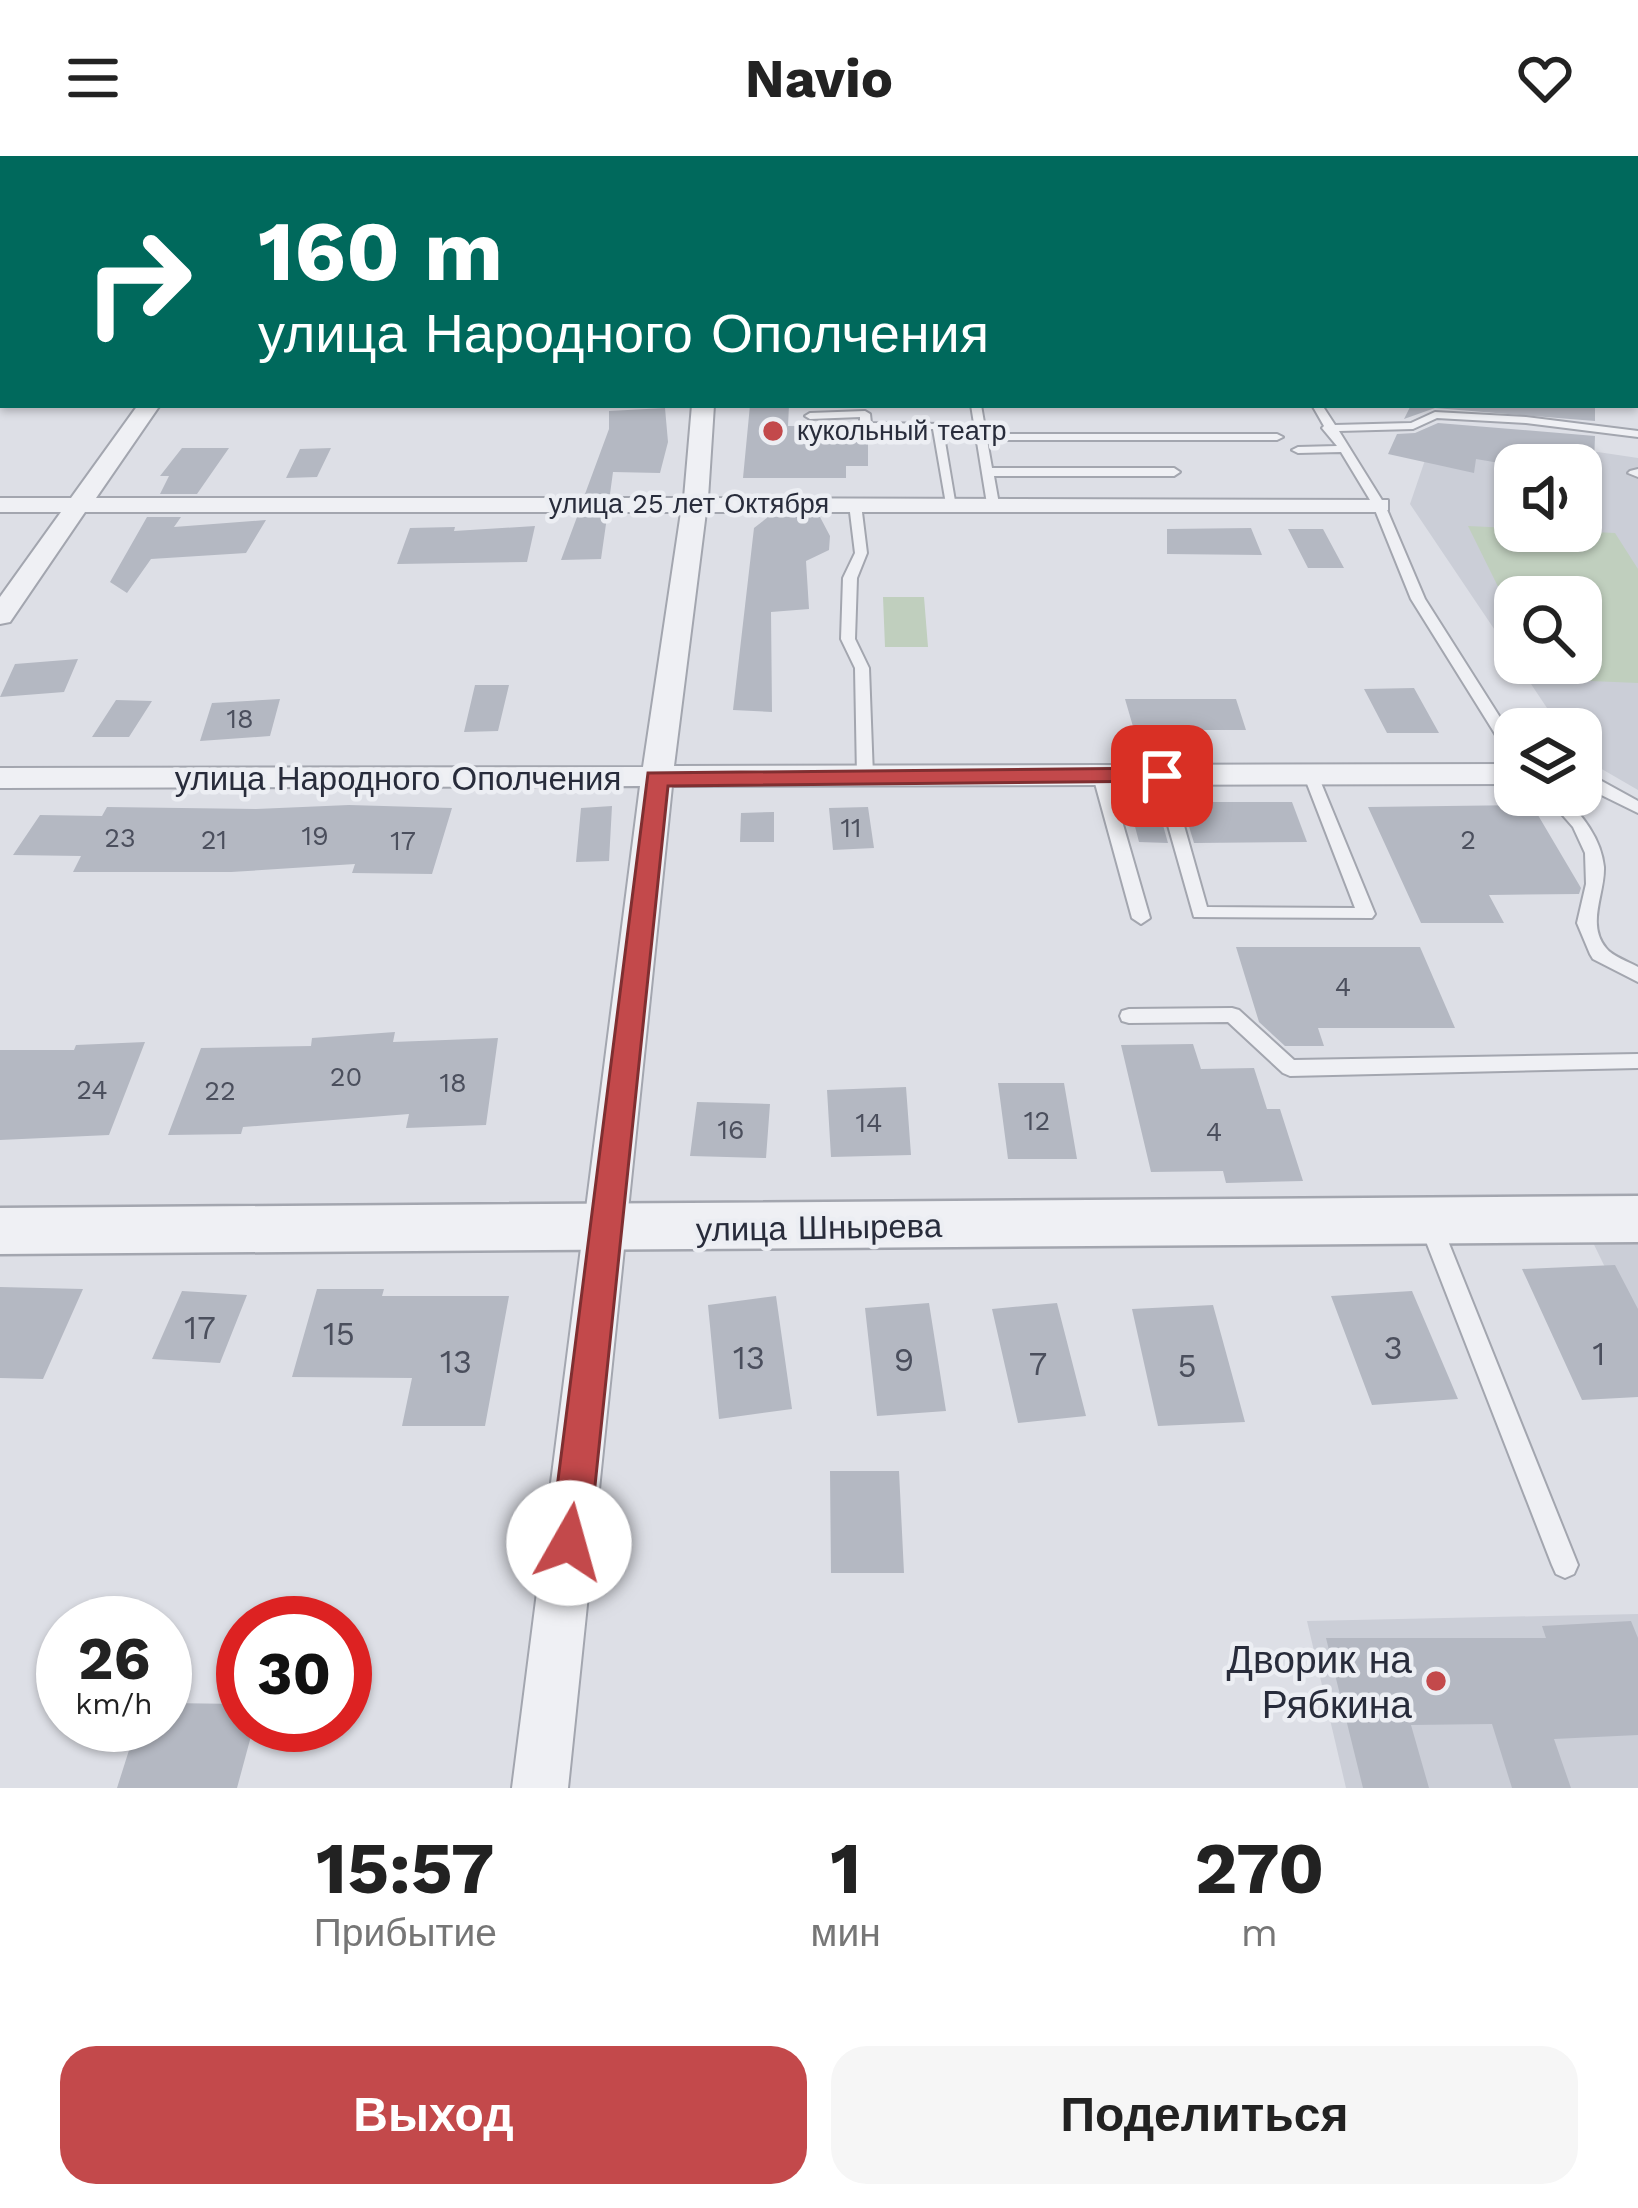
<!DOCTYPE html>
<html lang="ru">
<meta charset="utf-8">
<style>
:root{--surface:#fff;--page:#f6f6f6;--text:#222;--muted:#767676;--accent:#c3494b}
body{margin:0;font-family:"Work Sans",sans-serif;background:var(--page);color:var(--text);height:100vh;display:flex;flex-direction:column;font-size:45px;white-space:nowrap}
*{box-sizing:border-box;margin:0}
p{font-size:39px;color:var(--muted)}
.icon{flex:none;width:66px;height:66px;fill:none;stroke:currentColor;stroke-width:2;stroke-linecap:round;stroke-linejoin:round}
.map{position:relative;height:1632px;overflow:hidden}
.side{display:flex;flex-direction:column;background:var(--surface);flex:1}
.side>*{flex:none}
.banner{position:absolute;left:0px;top:0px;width:1638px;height:252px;box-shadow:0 3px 9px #0004;background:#00695c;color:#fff;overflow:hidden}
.tools{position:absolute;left:1494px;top:288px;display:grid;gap:24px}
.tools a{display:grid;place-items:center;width:108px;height:108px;border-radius:24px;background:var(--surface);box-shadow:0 3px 9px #0004;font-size:60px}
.speed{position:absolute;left:36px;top:1440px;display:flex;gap:24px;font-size:60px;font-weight:700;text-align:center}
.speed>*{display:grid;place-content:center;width:156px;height:156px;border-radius:50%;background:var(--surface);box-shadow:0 3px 9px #0004;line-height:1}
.speed small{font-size:30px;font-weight:400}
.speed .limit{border:18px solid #d22;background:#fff;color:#111}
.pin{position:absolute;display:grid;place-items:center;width:102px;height:102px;color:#fff;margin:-51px;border-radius:24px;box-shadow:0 6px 18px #0006}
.me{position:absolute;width:132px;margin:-66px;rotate:7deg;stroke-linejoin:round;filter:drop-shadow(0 0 9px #0008)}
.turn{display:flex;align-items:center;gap:42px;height:252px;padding:0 60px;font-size:54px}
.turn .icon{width:156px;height:156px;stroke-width:2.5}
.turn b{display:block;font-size:84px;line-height:102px}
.eta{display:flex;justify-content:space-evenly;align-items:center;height:204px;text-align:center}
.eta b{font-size:72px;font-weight:700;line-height:84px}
.primary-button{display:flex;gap:24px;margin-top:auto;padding:24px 60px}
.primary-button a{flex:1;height:138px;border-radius:36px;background:var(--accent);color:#fff;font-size:48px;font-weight:700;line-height:138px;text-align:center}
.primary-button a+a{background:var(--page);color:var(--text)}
header{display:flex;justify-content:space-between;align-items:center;height:156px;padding:0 60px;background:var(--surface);font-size:54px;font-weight:700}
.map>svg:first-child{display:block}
.built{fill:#cbced7;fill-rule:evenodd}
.green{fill:#c0cfbe}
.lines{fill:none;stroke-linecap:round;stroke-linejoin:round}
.river{fill:#9aa8c3;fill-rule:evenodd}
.building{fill:#b4b8c2}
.service-casing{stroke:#a3a6af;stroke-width:4}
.minor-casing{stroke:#a3a6af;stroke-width:4}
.tertiary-casing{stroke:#a3a6af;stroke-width:5}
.service{fill:#eff0f4;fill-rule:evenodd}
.minor{fill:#eff0f4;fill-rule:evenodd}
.tertiary{fill:#eff0f4;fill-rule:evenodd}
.route{fill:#c3494b;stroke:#7f2f31;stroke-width:3}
.poi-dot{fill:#c3494b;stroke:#eceef3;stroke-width:4.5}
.labels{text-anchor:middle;stroke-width:9;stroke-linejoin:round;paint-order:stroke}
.far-poi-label{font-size:27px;fill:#282c3b;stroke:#eceef3;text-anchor:start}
.far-street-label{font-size:27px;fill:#282c3b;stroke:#eceef3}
.number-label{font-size:27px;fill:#4b4f5d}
.street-label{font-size:33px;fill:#282c3b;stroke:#eceef3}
.near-number-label{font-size:33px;fill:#4b4f5d}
.near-poi-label{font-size:39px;fill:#282c3b;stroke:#eceef3;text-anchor:end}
</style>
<header><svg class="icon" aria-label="menu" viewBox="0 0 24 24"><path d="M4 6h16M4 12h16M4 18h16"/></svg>Navio<svg class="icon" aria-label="heart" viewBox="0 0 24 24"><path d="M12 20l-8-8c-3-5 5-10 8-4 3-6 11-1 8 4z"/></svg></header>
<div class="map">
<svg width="1638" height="1632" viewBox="0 0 1638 1632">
<rect width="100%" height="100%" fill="#dddfe6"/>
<!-- built -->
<path class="built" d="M 1436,272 L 1638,302 L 1638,634 L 1581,601 L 1581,573 L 1561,573 L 1517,507 L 1581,507 L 1581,441 L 1515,441 L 1515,504 L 1410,348 ZM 1515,309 L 1581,309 L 1581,375 L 1515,375 Z
M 1638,1063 L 1638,1179 L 1582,1064 Z
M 1638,1458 L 1638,1632 L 1346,1632 L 1307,1465 Z"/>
<!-- green -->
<path class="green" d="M 1468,370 L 1615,377 L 1638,413 L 1638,527 L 1543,523 L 1536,507 L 1581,507 L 1581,441 L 1515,441 L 1515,465 Z
M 883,441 L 924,441 L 928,491 L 885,491 Z"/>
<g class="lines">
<!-- river -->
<path class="river" d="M 1534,0 L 1629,0 L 1631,3 L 1536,3 Z"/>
</g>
<!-- building -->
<path class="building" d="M 750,249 L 789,249 L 788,270 L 843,270 L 844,279 L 868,280 L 868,310 L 846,310 L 846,322 L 743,322 Z
M 1411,249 L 1595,249 L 1595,265 L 1435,252 L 1404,263 Z
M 665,252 L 668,286 L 660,317 L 613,316 L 610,338 L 585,338 L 609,273 L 609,255 Z
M 1438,267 L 1595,280 L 1594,309 L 1511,309 L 1476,303 L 1474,317 L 1388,298 L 1397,278 L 1415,277 Z
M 182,292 L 229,292 L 197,338 L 160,338 L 169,320 L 160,320 Z
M 331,292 L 317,321 L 286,322 L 300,293 Z
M 147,361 L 181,361 L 174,371 L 266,364 L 246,397 L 151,403 L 127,437 L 110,426 Z
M 577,361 L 607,361 L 601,403 L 561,404 Z
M 768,361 L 820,361 L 830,380 L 829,394 L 806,405 L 809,453 L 771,456 L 772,556 L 733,554 L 754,372 Z
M 535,370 L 527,406 L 397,408 L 410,372 L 455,371 L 454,375 Z
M 1251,372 L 1262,399 L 1167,398 L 1167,373 Z
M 1288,373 L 1323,373 L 1344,412 L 1308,412 Z
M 78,503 L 64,536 L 0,541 L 15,508 Z
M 475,529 L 509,529 L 498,575 L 464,576 Z
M 1414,532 L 1439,577 L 1387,577 L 1364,533 Z
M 280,543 L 270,580 L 200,585 L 212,547 Z
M 1125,543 L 1236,543 L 1246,574 L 1134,574 Z
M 116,544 L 152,545 L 129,581 L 92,581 Z
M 1201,646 L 1292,646 L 1307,686 L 1194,687 L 1184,654 L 1203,654 Z
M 349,649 L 452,652 L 432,718 L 352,717 L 355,708 L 231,716 L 73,716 L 81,700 L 13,699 L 40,659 L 102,660 L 107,651 L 256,653 Z
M 1532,649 L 1581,732 L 1579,738 L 1489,739 L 1504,767 L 1421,767 L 1368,651 Z
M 612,650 L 609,705 L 576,706 L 581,652 Z
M 868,651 L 874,692 L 833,694 L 829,652 Z
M 1131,655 L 1159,655 L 1168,687 L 1139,686 Z
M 774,656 L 774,686 L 740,686 L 741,657 Z
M 1236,791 L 1420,791 L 1455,872 L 1318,872 L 1324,890 L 1285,890 L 1259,866 Z
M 395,876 L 393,886 L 498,882 L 486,969 L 406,972 L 409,958 L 243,971 L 241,978 L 168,979 L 201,892 L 311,890 L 312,882 Z
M 145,886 L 109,979 L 0,984 L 0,894 L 74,894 L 76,889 Z
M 1193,888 L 1201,913 L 1254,912 L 1267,953 L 1280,953 L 1303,1025 L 1226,1027 L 1223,1015 L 1151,1016 L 1121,889 Z
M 998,927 L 1064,927 L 1077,1003 L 1008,1003 Z
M 906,931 L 911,999 L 831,1001 L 827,934 Z
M 697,946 L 770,948 L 766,1002 L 690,1000 Z
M 1615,1109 L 1638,1153 L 1638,1241 L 1582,1244 L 1522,1113 Z
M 0,1131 L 83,1133 L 43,1223 L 0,1222 Z
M 317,1133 L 384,1133 L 382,1140 L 509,1140 L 485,1270 L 402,1270 L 412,1222 L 292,1221 Z
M 182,1135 L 247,1139 L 220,1207 L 152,1203 Z
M 1412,1135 L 1458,1243 L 1372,1249 L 1331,1140 Z
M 776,1140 L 792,1253 L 719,1263 L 708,1149 Z
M 929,1147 L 946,1255 L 877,1260 L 865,1152 Z
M 1057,1147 L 1086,1260 L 1018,1267 L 992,1153 Z
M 1213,1149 L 1245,1266 L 1158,1270 L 1132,1153 Z
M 830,1315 L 899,1315 L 904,1417 L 831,1417 Z
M 1631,1465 L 1638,1482 L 1638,1579 L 1554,1583 L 1571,1632 L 1512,1632 L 1492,1568 L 1411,1569 L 1429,1632 L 1363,1632 L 1326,1482 L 1546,1482 L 1542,1470 Z
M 165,1547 L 243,1548 L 243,1569 L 254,1569 L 237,1632 L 117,1632 L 137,1569 L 165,1569 Z"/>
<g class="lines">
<defs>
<path id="service" d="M 1345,0 L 1353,0 L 1352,3 L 1344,3 Z
M 1015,1 L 1146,1 L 1150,3 L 1011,3 Z
M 1635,25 L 1638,25 L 1638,29 L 1635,29 Z
M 0,33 L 3,33 L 3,37 L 0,37 Z
M 1635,48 L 1638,48 L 1638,53 L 1635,53 Z
M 1635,172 L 1638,172 L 1638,178 L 1635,178 Z
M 1635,216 L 1638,217 L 1638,223 L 1635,222 Z
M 971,249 L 981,249 L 986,278 L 1277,278 L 1283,281 L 1277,284 L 987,284 L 992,312 L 1174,312 L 1180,316 L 1174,320 L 994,320 L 999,348 L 993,352 L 987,348 Z
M 1312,249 L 1322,249 L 1335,269 L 1411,267 L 1435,256 L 1526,261 L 1638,275 L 1638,281 L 1526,267 L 1437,262 L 1413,273 L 1339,275 L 1385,349 L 1425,443 L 1515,585 L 1515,602 L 1507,597 L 1411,443 L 1373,349 L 1341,296 L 1298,297 L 1292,294 L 1298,291 L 1337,290 L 1322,272 L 1324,270 Z
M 865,255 L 870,258 L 871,267 L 942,268 L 956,351 L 946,348 L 933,273 L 866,273 L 860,270 L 860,261 L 810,263 L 805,260 L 810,257 Z
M 1638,313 L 1638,321 L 1628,317 L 1630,315 Z
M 855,344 L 861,348 L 867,397 L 857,422 L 855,483 L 869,512 L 873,620 L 865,625 L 857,620 L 855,512 L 841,483 L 843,422 L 855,397 L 849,348 Z
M 1101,615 L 1109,620 L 1150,762 L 1141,768 L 1132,762 L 1093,620 Z
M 1162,615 L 1170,620 L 1207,751 L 1355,752 L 1304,620 L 1312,615 L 1317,617 L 1375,758 L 1372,762 L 1194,761 L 1154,620 Z
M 1581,619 L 1598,623 L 1638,645 L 1638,657 L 1581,629 Z
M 1545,639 L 1562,639 C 1582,659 1601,682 1604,711 C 1605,738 1586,768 1606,792 C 1612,800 1629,806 1638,811 L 1638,826 L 1593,803 L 1590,798 L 1577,767 L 1586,728 L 1585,697 L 1573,671 Z
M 1232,852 L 1239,854 L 1294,904 L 1638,898 L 1638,912 L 1290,920 L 1283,917 L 1228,866 L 1129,867 L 1122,865 L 1120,860 L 1122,855 L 1129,853 Z
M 1431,1061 L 1439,1064 L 1442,1070 L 1578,1409 L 1574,1418 L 1565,1422 L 1556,1418 L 1552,1409 L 1420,1070 L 1423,1064 Z"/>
<path id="minor" d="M 303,0 L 319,0 L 302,3 Z
M 562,0 L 578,0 L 580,3 L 564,3 Z
M 0,75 L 3,75 L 3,85 L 0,85 Z
M 0,189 L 3,189 L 3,201 L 0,201 Z
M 138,249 L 160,249 L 96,342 L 684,342 L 692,249 L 714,249 L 708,342 L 1388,344 L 1388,354 L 1379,356 L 706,356 L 674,610 L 1515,608 L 1515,628 L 672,630 L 568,1632 L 512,1632 L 640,630 L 0,632 L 0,612 L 643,611 L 681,356 L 85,356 L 10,466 L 0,468 L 0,441 L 61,356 L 0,356 L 0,342 L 71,342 Z"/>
<path id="tertiary" d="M 1638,1040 L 1638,1086 L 0,1098 L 0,1052 Z"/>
</defs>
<!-- service casing -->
<use href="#service" class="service-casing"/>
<!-- minor casing -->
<use href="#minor" class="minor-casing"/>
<!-- tertiary casing -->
<use href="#tertiary" class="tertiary-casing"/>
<!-- service -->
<use href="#service" class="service"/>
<!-- minor -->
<use href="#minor" class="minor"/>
<!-- tertiary -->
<use href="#tertiary" class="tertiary"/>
</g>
<!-- route -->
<path class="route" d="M 1162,612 L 1174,620 L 1170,625 L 668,630 L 589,1387 L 583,1401 L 569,1406 L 556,1401 L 550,1387 L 648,617 Z"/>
<!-- markers -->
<g class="poi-dot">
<circle cx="773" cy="275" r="12"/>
<circle cx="1436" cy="1525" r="12"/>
</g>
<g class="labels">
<!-- far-poi labels -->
<g class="far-poi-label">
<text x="797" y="284">кукольный театр</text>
</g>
<!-- far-street labels -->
<g class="far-street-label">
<text x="689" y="357">улица 25 лет Октября</text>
</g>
<!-- number labels -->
<g class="number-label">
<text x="240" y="572">18</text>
<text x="851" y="681">11</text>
<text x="315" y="689">19</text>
<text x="120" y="691">23</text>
<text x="214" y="693">21</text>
<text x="1468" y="693">2</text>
<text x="403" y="694">17</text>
<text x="1343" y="840">4</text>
<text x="346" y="930">20</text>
<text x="453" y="936">18</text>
<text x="92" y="943">24</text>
<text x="220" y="944">22</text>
<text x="1037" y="974">12</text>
<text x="869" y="976">14</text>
<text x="731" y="983">16</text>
<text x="1214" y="985">4</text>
</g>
<!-- street labels -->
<g class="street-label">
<text x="398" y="634">улица Народного Ополчения</text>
<text transform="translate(819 1071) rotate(-1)" y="12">улица Шнырева</text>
</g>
<!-- near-number labels -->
<g class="near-number-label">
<text x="200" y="1183">17</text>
<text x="339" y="1189">15</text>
<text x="1393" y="1203">3</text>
<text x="1599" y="1209">1</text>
<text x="749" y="1213">13</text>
<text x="904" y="1215">9</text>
<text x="456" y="1217">13</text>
<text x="1038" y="1219">7</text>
<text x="1187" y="1221">5</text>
</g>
<!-- near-poi labels -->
<g class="near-poi-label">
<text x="1412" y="1517">Дворик на<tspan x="1412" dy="45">Рябкина</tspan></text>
</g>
</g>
</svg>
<div class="tools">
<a><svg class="icon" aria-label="sound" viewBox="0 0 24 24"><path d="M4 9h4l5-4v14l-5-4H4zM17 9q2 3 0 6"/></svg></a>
<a><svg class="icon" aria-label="search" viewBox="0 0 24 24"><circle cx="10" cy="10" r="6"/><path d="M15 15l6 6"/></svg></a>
<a><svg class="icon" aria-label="layers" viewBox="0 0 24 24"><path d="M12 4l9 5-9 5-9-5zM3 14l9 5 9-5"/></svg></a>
</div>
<div class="speed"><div>26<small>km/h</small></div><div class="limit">30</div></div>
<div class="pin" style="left:1162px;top:620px;background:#d93025"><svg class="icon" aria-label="arrive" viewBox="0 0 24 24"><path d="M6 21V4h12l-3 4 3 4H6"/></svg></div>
<svg class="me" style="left:569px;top:1387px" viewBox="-20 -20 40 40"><circle r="19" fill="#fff"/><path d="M0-13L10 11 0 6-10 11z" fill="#c3494b"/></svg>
<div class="banner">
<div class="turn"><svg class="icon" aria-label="right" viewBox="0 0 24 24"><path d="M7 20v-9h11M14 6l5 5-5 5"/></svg><div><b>160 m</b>улица Народного Ополчения</div></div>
</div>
</div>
<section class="side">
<div class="eta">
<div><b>15:57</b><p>Прибытие</p></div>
<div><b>1</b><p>мин</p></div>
<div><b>270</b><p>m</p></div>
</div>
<div class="primary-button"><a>Выход</a><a>Поделиться</a></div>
</section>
